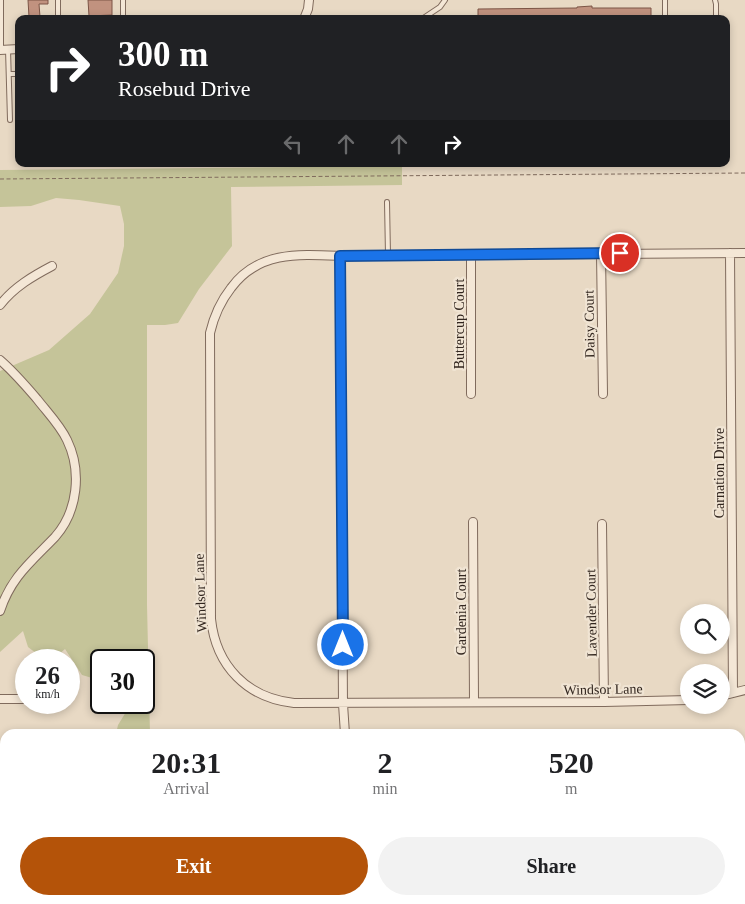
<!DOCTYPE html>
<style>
:root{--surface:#fff;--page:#f2f2f2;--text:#202124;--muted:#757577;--accent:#b45309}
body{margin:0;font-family:"Times New Roman",serif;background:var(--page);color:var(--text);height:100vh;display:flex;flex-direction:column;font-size:19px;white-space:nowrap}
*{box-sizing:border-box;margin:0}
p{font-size:16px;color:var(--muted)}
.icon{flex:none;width:28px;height:28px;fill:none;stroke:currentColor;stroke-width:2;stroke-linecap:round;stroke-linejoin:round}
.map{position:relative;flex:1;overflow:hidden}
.drawer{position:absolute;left:0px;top:729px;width:745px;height:176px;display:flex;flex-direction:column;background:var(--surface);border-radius:15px 15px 0 0;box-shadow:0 2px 8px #0003}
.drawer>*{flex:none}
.banner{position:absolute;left:15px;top:15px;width:715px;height:152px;border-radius:10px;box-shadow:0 2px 8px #0003;background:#202124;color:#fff;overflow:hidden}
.fabs{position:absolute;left:680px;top:604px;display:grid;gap:10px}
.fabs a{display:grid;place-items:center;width:50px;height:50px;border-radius:50%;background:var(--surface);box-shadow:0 2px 8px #0003;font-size:25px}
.speed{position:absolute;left:15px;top:649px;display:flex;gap:10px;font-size:25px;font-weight:700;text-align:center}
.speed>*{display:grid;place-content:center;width:65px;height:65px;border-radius:50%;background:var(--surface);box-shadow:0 2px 8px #0003;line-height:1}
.speed small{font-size:12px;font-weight:400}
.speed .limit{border:2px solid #111;border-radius:8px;background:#fff;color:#111}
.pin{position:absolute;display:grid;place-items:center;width:42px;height:42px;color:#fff;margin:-21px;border:2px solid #fff;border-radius:50%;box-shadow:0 1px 5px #0007}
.me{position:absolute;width:55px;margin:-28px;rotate:0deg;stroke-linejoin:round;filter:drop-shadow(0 0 4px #0008)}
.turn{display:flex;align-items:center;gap:18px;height:105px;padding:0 20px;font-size:22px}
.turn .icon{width:65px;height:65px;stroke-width:2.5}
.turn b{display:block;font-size:35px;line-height:42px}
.lanes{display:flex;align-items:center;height:48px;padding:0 20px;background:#0003;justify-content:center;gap:25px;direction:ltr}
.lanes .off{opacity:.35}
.eta{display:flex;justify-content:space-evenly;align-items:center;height:85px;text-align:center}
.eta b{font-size:30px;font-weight:800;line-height:35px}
.primary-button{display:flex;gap:10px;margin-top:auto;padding:10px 20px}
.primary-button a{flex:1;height:58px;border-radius:30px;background:var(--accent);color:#fff;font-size:20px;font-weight:800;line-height:58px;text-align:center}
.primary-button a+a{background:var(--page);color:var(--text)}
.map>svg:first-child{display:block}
.green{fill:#c5c499}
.building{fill:#c1927f;stroke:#7c5546}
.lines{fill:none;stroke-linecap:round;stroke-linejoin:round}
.service-casing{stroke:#806b5d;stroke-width:6}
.minor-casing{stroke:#806b5d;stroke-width:10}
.path{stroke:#806b5d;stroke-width:1;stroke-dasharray:4 2.5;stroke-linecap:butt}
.service{stroke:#f4e7d6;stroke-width:4}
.minor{stroke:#f4e7d6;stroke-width:8}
.route-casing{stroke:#114b97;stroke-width:12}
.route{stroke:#1a73e8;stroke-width:9}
.labels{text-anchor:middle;stroke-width:4.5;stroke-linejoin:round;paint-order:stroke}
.street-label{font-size:14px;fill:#32261f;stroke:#f0e4d3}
</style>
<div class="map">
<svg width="745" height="904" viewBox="0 0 745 904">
<rect width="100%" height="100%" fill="#e8d9c4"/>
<!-- green -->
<path class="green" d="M 402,166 L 402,185 L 231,187 L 232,246 L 199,289 L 178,323 L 165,325 L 147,325 L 147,605 L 150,734 L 116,734 L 118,725 L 129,707 L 129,703 L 144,702 L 144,660 L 101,660 L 101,679 L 99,680 L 82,675 L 65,649 L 52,660 L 45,660 L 28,647 L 23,631 L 0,652 L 0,371 L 49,350 L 90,314 L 118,273 L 124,246 L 124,224 L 120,206 L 79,200 L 56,198 L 31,206 L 0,207 L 0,170 Z"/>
<!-- building -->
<path class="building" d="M 28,0 L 48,0 L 48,4 L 39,4 L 40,17 L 29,17 Z
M 88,0 L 112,0 L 112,15 L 89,16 Z
M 592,6 L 592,8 L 651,8 L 651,19 L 478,19 L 478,9 L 577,8 L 577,7 Z"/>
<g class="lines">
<defs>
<path id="service" d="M 123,0 L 123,19
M 665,0 L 665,19
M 715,0 L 716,4 L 716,19
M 58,19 L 58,0
M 422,19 L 440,7 L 445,0
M 8,49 L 10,120
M 1,50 L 1,0
M 9,74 L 19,74
M 387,202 L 388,255
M 740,827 L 745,822
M 670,900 L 671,904"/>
<path id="minor" d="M 304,19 L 308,9 L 309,0
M 0,50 L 19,49
M 601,253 L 603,394
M 730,253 L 733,693
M 471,255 L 471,394
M 340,256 L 343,704 L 345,734
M 0,305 C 14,287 33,276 52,266
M 0,360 C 14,372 25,385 37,399 C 47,412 60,425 67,440 C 82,471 78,511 55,537 C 31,562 11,577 0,611
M 473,522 L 474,702
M 602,524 L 604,702
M 69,693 L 73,690
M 721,696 L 745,690
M 0,699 L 26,699
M 689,700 L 604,702 L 294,703 C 247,698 216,666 211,619 L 210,333 C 214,316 220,302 231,288 C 258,251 299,254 340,256 L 745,253
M 0,827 L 5,828
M 0,873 L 1,904
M 355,900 L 355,904
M 145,904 L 145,900"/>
</defs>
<!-- service casing -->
<use href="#service" class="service-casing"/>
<!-- minor casing -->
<use href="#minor" class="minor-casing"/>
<!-- path -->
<path class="path" d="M 0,179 L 745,173"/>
<!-- service -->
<use href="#service" class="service"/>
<!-- minor -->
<use href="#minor" class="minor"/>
</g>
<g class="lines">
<defs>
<path id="route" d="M 343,645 L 340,256 L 620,253"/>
</defs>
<!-- route casing -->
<use href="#route" class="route-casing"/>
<!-- route -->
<use href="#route" class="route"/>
</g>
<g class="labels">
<!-- street labels -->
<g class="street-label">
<text transform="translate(459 324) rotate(-90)" y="5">Buttercup Court</text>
<text transform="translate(589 324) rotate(-91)" y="5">Daisy Court</text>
<text transform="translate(719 473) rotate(-90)" y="5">Carnation Drive</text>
<text transform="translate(200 593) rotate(-92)" y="5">Windsor Lane</text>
<text transform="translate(461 612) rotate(-90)" y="5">Gardenia Court</text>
<text transform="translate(591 613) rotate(-91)" y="5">Lavender Court</text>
<text transform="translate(603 689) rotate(-1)" y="5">Windsor Lane</text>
</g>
</g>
</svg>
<div class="fabs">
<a><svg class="icon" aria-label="search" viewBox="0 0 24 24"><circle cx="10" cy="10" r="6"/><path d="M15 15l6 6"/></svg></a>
<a><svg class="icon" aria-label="layers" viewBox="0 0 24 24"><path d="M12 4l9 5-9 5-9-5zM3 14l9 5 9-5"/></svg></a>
</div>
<div class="speed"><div>26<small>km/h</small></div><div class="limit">30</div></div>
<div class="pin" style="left:620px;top:253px;background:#d93025"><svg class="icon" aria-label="arrive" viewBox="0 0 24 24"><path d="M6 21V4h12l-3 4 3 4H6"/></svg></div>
<svg class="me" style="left:343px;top:645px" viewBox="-20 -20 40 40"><circle r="17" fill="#1a73e8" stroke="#fff" stroke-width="3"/><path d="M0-11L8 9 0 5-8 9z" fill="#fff"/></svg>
<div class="banner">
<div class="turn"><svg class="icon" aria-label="right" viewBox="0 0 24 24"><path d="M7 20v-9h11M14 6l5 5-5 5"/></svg><div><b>300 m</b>Rosebud Drive</div></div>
<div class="lanes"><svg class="icon off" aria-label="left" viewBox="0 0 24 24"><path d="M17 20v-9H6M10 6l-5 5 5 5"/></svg><svg class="icon off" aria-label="ahead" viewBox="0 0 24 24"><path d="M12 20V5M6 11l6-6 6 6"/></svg><svg class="icon off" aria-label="ahead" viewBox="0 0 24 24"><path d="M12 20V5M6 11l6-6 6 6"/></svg><svg class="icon" aria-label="right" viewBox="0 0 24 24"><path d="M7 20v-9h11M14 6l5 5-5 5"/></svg></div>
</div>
<section class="drawer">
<div class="eta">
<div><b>20:31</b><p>Arrival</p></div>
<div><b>2</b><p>min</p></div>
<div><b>520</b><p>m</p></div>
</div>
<div class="primary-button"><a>Exit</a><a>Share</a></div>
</section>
</div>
